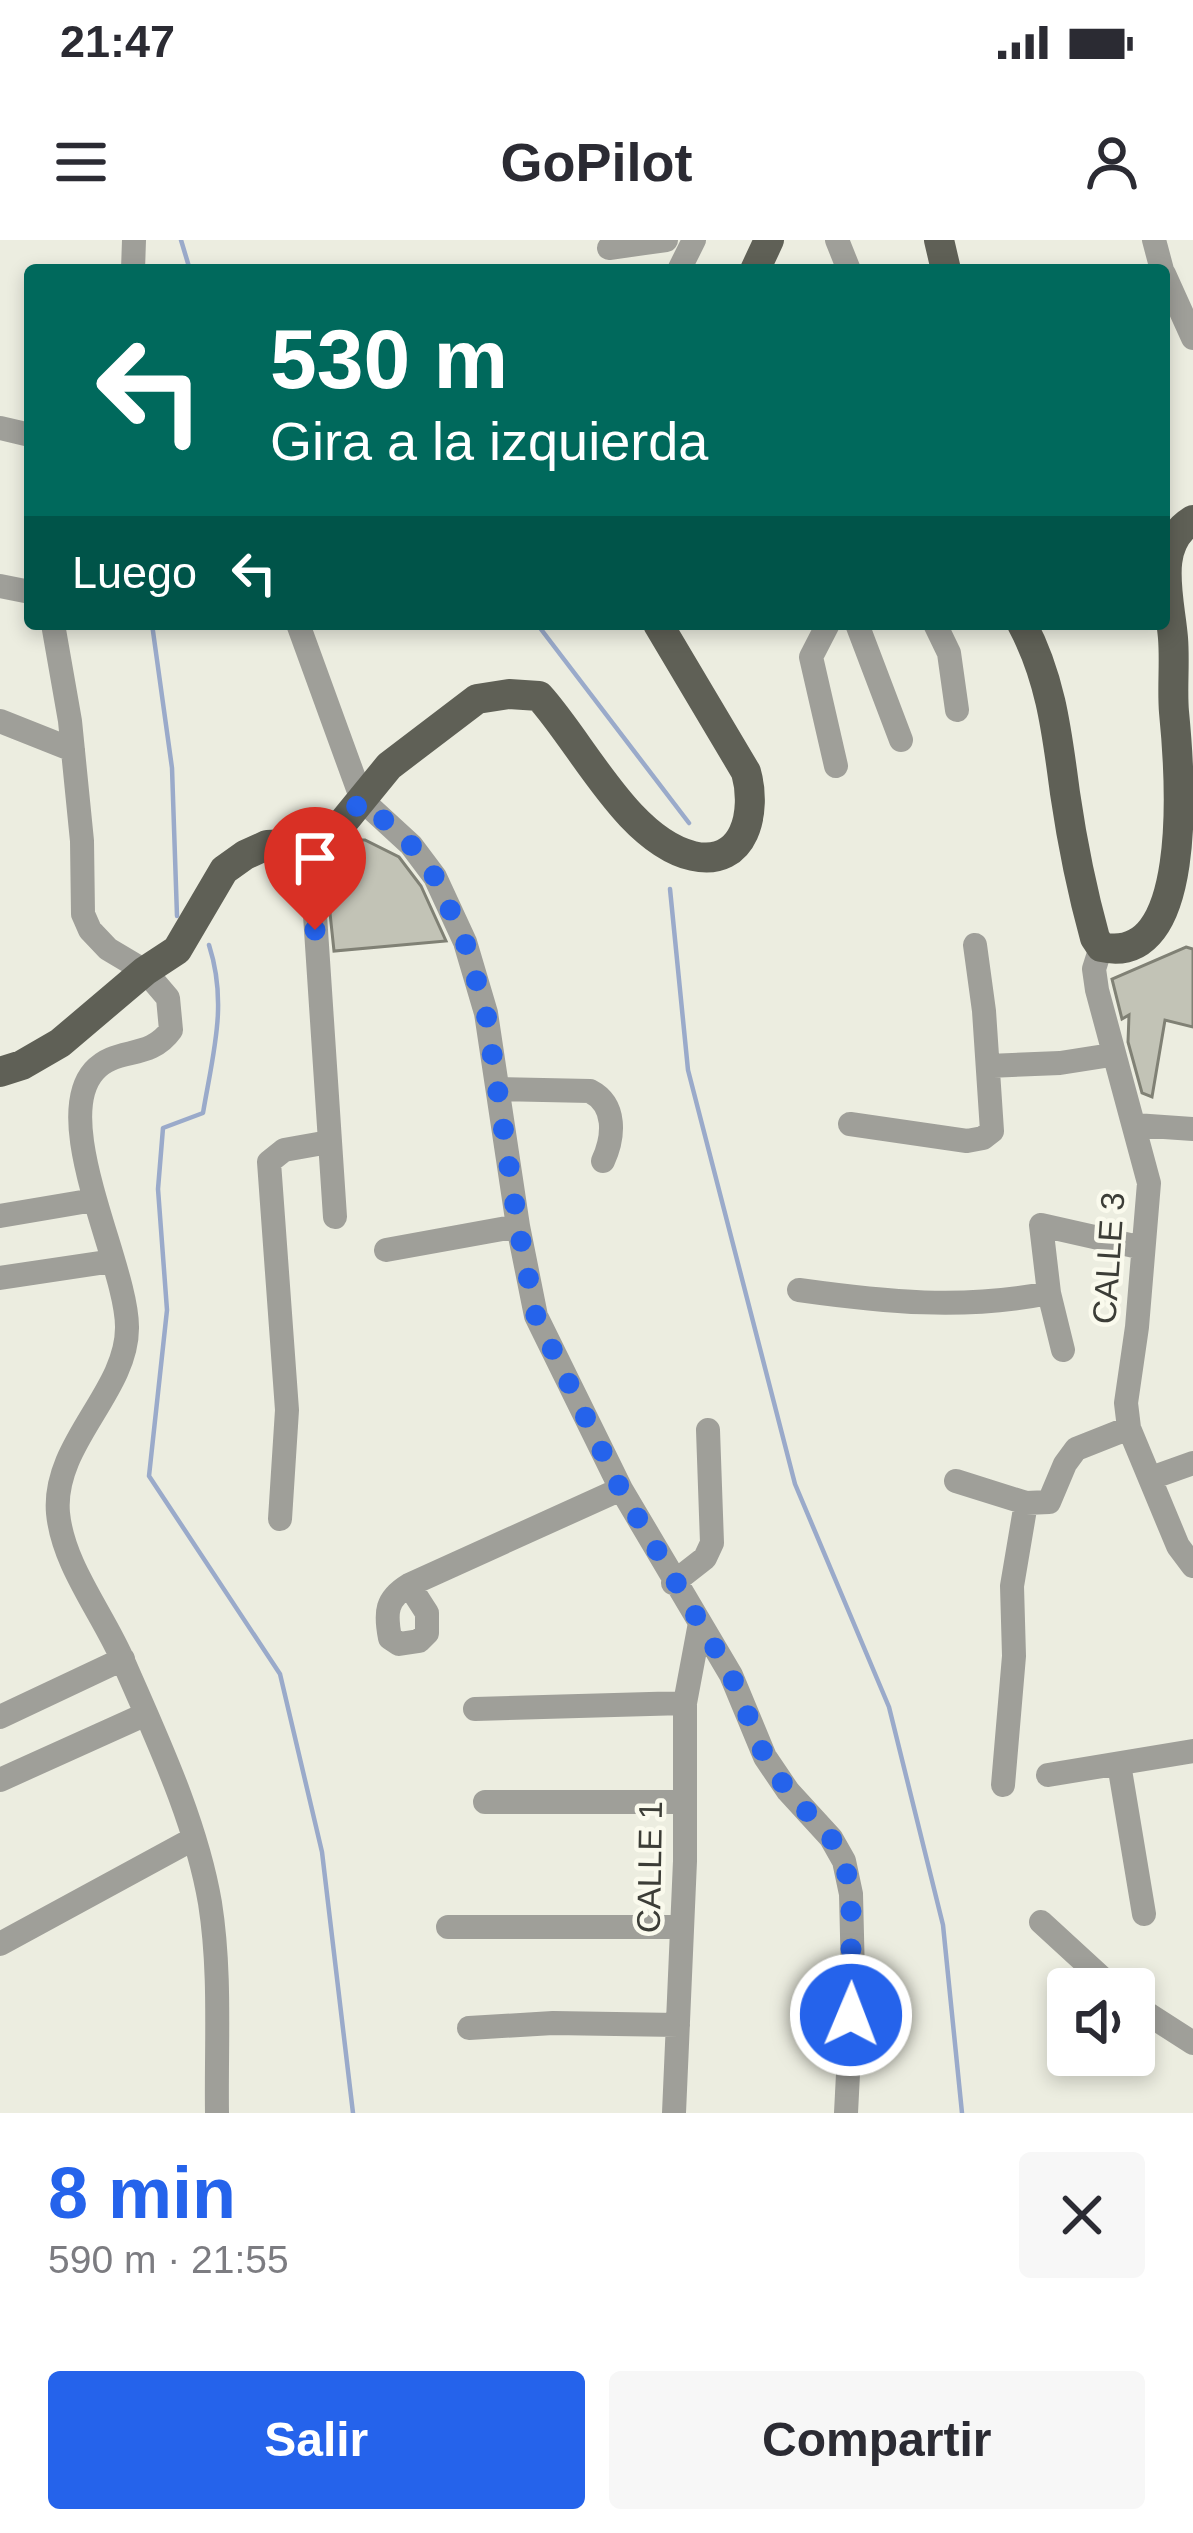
<!DOCTYPE html>
<html lang="es">
<meta charset="utf-8">
<style>
:root{--surface:#fff;--page:#f7f7f7;--text:#2b2b33;--muted:#7c7c81;--accent:#2563eb}
body{margin:0;font-family:Arial,sans-serif;background:var(--page);color:var(--text);height:100vh;display:flex;flex-direction:column;font-size:45px;white-space:nowrap}
*{box-sizing:border-box;margin:0}
p{font-size:39px;color:var(--muted)}
.icon{flex:none;width:66px;height:66px;fill:none;stroke:currentColor;stroke-width:2;stroke-linecap:round;stroke-linejoin:round}
.map{position:relative;height:1873px;overflow:hidden}
.side{display:flex;flex-direction:column;background:var(--surface);flex:1}
.side>*{flex:none}
.hud{position:absolute;left:24px;top:24px;width:1146px;height:366px;border-radius:12px;box-shadow:0 6px 18px #0003;background:#00695c;color:#fff;overflow:hidden}
.buttons{position:absolute;left:1047px;top:1728px;display:grid;gap:24px}
.buttons a{display:grid;place-items:center;width:108px;height:108px;border-radius:12px;background:var(--surface);box-shadow:0 6px 18px #0003;font-size:60px}
.pin{position:absolute;display:grid;place-items:center;width:102px;height:102px;color:#fff;margin:-123px -51px;border-radius:50% 50% 50% 0;rotate:-45deg;box-shadow:0 0 12px #0007}
.pin .icon{rotate:45deg}
.me{position:absolute;width:132px;margin:-66px;rotate:1deg;stroke-linejoin:round;filter:drop-shadow(0 0 9px #0008)}
.turn{display:flex;align-items:center;gap:42px;height:252px;padding:0 48px;font-size:54px}
.turn .icon{width:156px;height:156px;stroke-width:2.5}
.turn b{display:block;font-size:84px;line-height:102px}
.then{display:flex;align-items:center;height:114px;padding:0 48px;background:#0003;gap:24px;font-size:45px}
.round{display:grid;place-items:center;flex:none;width:126px;height:126px;border-radius:12px;background:var(--page)}
.head{display:flex;align-items:center;justify-content:space-between;height:204px;padding:0 48px}
h1{font-size:72px;font-weight:800;line-height:90px;color:var(--accent)}
.action{display:flex;gap:24px;margin-top:auto;padding:24px 48px}
.action a{flex:1;height:138px;border-radius:12px;background:var(--accent);color:#fff;font-size:48px;font-weight:800;line-height:138px;text-align:center}
.action a+a{background:var(--page);color:var(--text)}
.status{display:flex;justify-content:space-between;align-items:center;height:84px;padding:0 60px;background:var(--surface);direction:ltr}
.status svg{height:33px;fill:currentColor}
header{display:flex;justify-content:space-between;align-items:center;height:156px;padding:0 48px;background:var(--surface);font-size:54px;font-weight:800}
.map>svg:first-child{display:block}
.lines{fill:none;stroke-linecap:round;stroke-linejoin:round}
.stream{stroke:#9aaaca;stroke-width:4.5}
.building{fill:#c2c3b6;stroke:#808175;stroke-width:3}
.minor{stroke:#9f9f99;stroke-width:24}
.major{stroke:#5f6056;stroke-width:30}
.route{stroke:#2563eb;stroke-width:21;stroke-dasharray:0 37.8}
.labels{text-anchor:middle;stroke-width:9;stroke-linejoin:round;paint-order:stroke}
.street-label{font-size:33px;fill:#3c3d37;stroke:#fafaed}
</style>
<div class="status"><b>21:47</b><svg viewBox="0 0 49 12"><path d="M0 12V9h3v3zM5 12V6h3v6zM10 12V3h3v9zM15 12V0h3v12zM26 1h20v11H26zM47 4h2v5h-2z"/></svg></div>
<header><svg class="icon" aria-label="menu" viewBox="0 0 24 24"><path d="M4 6h16M4 12h16M4 18h16"/></svg>GoPilot<svg class="icon" aria-label="person" viewBox="0 0 24 24"><circle cx="12" cy="8" r="4"/><path d="M4 21q1-7 8-7t8 7"/></svg></header>
<div class="map">
<svg width="1193" height="1873" viewBox="0 0 1193 1873">
<rect width="100%" height="100%" fill="#ecede0"/>
<g class="lines">
<!-- stream -->
<path class="stream" d="M 181,0 L 190,30
M 152,384 L 172,528 L 177,676
M 537,384 L 689,583
M 670,649 L 688,830 L 795,1244 L 889,1467 L 943,1685 L 962,1873
M 209,705 C 228,764 213,813 203,873 L 163,888 L 158,949 L 167,1070 L 149,1236 L 280,1434 L 322,1612 L 353,1873"/>
</g>
<!-- building -->
<path class="building" d="M 353,600 L 365,600 L 399,617 L 421,646 L 446,701 L 334,711 L 324,616 Z
M 1186,707 L 1193,709 L 1193,787 L 1165,780 L 1152,857 L 1142,853 L 1128,802 L 1129,775 L 1122,779 L 1112,739 Z"/>
<g class="lines">
<!-- minor -->
<path class="minor" d="M 837,0 L 849,30
M 1154,0 L 1162,30
M 609,8 L 666,0
M 133,30 L 134,0
M 679,30 L 694,0
M 1164,34 L 1193,98
M 0,188 L 30,195
M 0,346 L 30,352
M 53,384 L 70,481 L 82,601 L 83,674 L 90,690 L 108,709 L 145,731 L 168,758 L 171,790 C 149,821 116,806 94,831 C 49,882 128,1027 127,1088 C 127,1152 52,1204 58,1273 C 63,1326 104,1375 124,1423 C 157,1499 196,1581 210,1663 C 221,1732 216,1804 217,1873
M 298,384 L 362,560 L 411,605 L 435,637 L 465,702 L 486,773 L 518,986 L 536,1076 L 621,1249 L 731,1435 L 765,1517 L 788,1551 L 831,1598 L 844,1621 L 851,1654 L 853,1736 L 846,1873
M 828,384 L 811,417 L 836,526
M 857,384 L 901,500
M 935,384 L 949,413 L 957,470
M 0,481 L 73,510
M 306,603 L 314,660 L 335,977
M 1101,707 L 1094,729 L 1097,750 L 1149,943 L 1137,1087 L 1126,1163 L 1129,1188 L 1178,1306 L 1193,1326
M 988,826 L 1060,823 L 1111,815
M 499,849 L 590,851 C 617,865 614,897 603,921
M 850,884 L 967,901 L 983,898 L 992,891 L 984,771 L 975,705
M 1135,885 L 1193,889
M 0,976 L 94,960
M 386,1010 L 518,986
M 0,1038 L 113,1021
M 799,1050 C 885,1062 963,1070 1049,1053
M 1063,1110 L 1049,1053 L 1041,985 L 1143,1008
M 1151,1238 L 1193,1223
M 956,1241 L 1026,1263 L 1049,1262 L 1065,1224 L 1076,1209 L 1129,1188
M 280,1279 L 287,1170 L 269,922 L 284,910 L 329,902
M 673,1343 L 705,1318 L 712,1303 L 708,1190
M 409,1345 L 427,1373 L 427,1393 L 419,1401 L 399,1404 L 390,1398 C 385,1372 386,1359 409,1345 L 621,1249
M 475,1469 L 685,1463
M 0,1477 L 123,1419
M 1119,1524 L 1144,1674
M 1048,1535 L 1193,1511
M 0,1540 L 144,1475
M 1003,1545 L 1014,1416 L 1012,1346 L 1026,1263
M 485,1562 L 683,1562
M 1041,1682 L 1114,1749
M 448,1687 L 682,1687
M 0,1704 L 193,1599
M 1134,1765 L 1193,1803
M 469,1788 L 553,1783 L 678,1785
M 674,1873 L 685,1621 L 685,1463 L 700,1383"/>
<!-- major -->
<path class="major" d="M 939,0 L 946,30
M 755,30 L 769,0
M 1022,384 C 1051,438 1057,493 1065,553 C 1072,601 1082,651 1095,698 L 1101,707 C 1193,728 1181,543 1174,472 C 1172,448 1175,423 1173,398 C 1170,359 1152,304 1193,280
M 0,832 L 22,825 L 60,803 L 145,731 L 177,710 L 224,630 L 245,615 L 267,605 L 306,603 L 340,586 L 389,526 L 477,459 L 509,454 L 539,456 C 582,503 628,601 693,616 C 746,628 757,570 746,532 L 658,384"/>
</g>
<g class="lines">
<!-- route -->
<path class="route" d="M 315,690 L 306,603 L 340,586 L 362,560 L 411,605 L 435,637 L 465,702 L 486,773 L 518,986 L 536,1076 L 621,1250 L 731,1435 L 765,1517 L 788,1551 L 831,1598 L 844,1621 L 851,1654 L 851,1775"/>
</g>
<g class="labels">
<!-- street labels -->
<g class="street-label">
<text transform="translate(1108 1018) rotate(-86)" y="12">CALLE 3</text>
<text transform="translate(649 1627) rotate(-89)" y="12">CALLE 1</text>
</g>
</g>
</svg>
<div class="buttons">
<a><svg class="icon" aria-label="sound" viewBox="0 0 24 24"><path d="M4 9h4l5-4v14l-5-4H4zM17 9q2 3 0 6"/></svg></a>
</div>
<div class="pin" style="left:315px;top:690px;background:#d93025"><svg class="icon" aria-label="arrive" viewBox="0 0 24 24"><path d="M6 21V4h12l-3 4 3 4H6"/></svg></div>
<svg class="me" style="left:851px;top:1775px" viewBox="-20 -20 40 40"><circle r="17" fill="#2563eb" stroke="#fff" stroke-width="3"/><path d="M0-11L8 9 0 5-8 9z" fill="#fff"/></svg>
<div class="hud">
<div class="turn"><svg class="icon" aria-label="left" viewBox="0 0 24 24"><path d="M17 20v-9H6M10 6l-5 5 5 5"/></svg><div><b>530 m</b>Gira a la izquierda</div></div>
<div class="then">Luego<svg class="icon" aria-label="left" viewBox="0 0 24 24"><path d="M17 20v-9H6M10 6l-5 5 5 5"/></svg></div>
</div>
</div>
<section class="side">
<div class="head"><div><h1>8 min</h1><p>590 m · 21:55</p></div><a class="round"><svg class="icon" aria-label="close" viewBox="0 0 24 24"><path d="M6 6l12 12M18 6L6 18"/></svg></a></div>
<div class="action"><a>Salir</a><a>Compartir</a></div>
</section>
